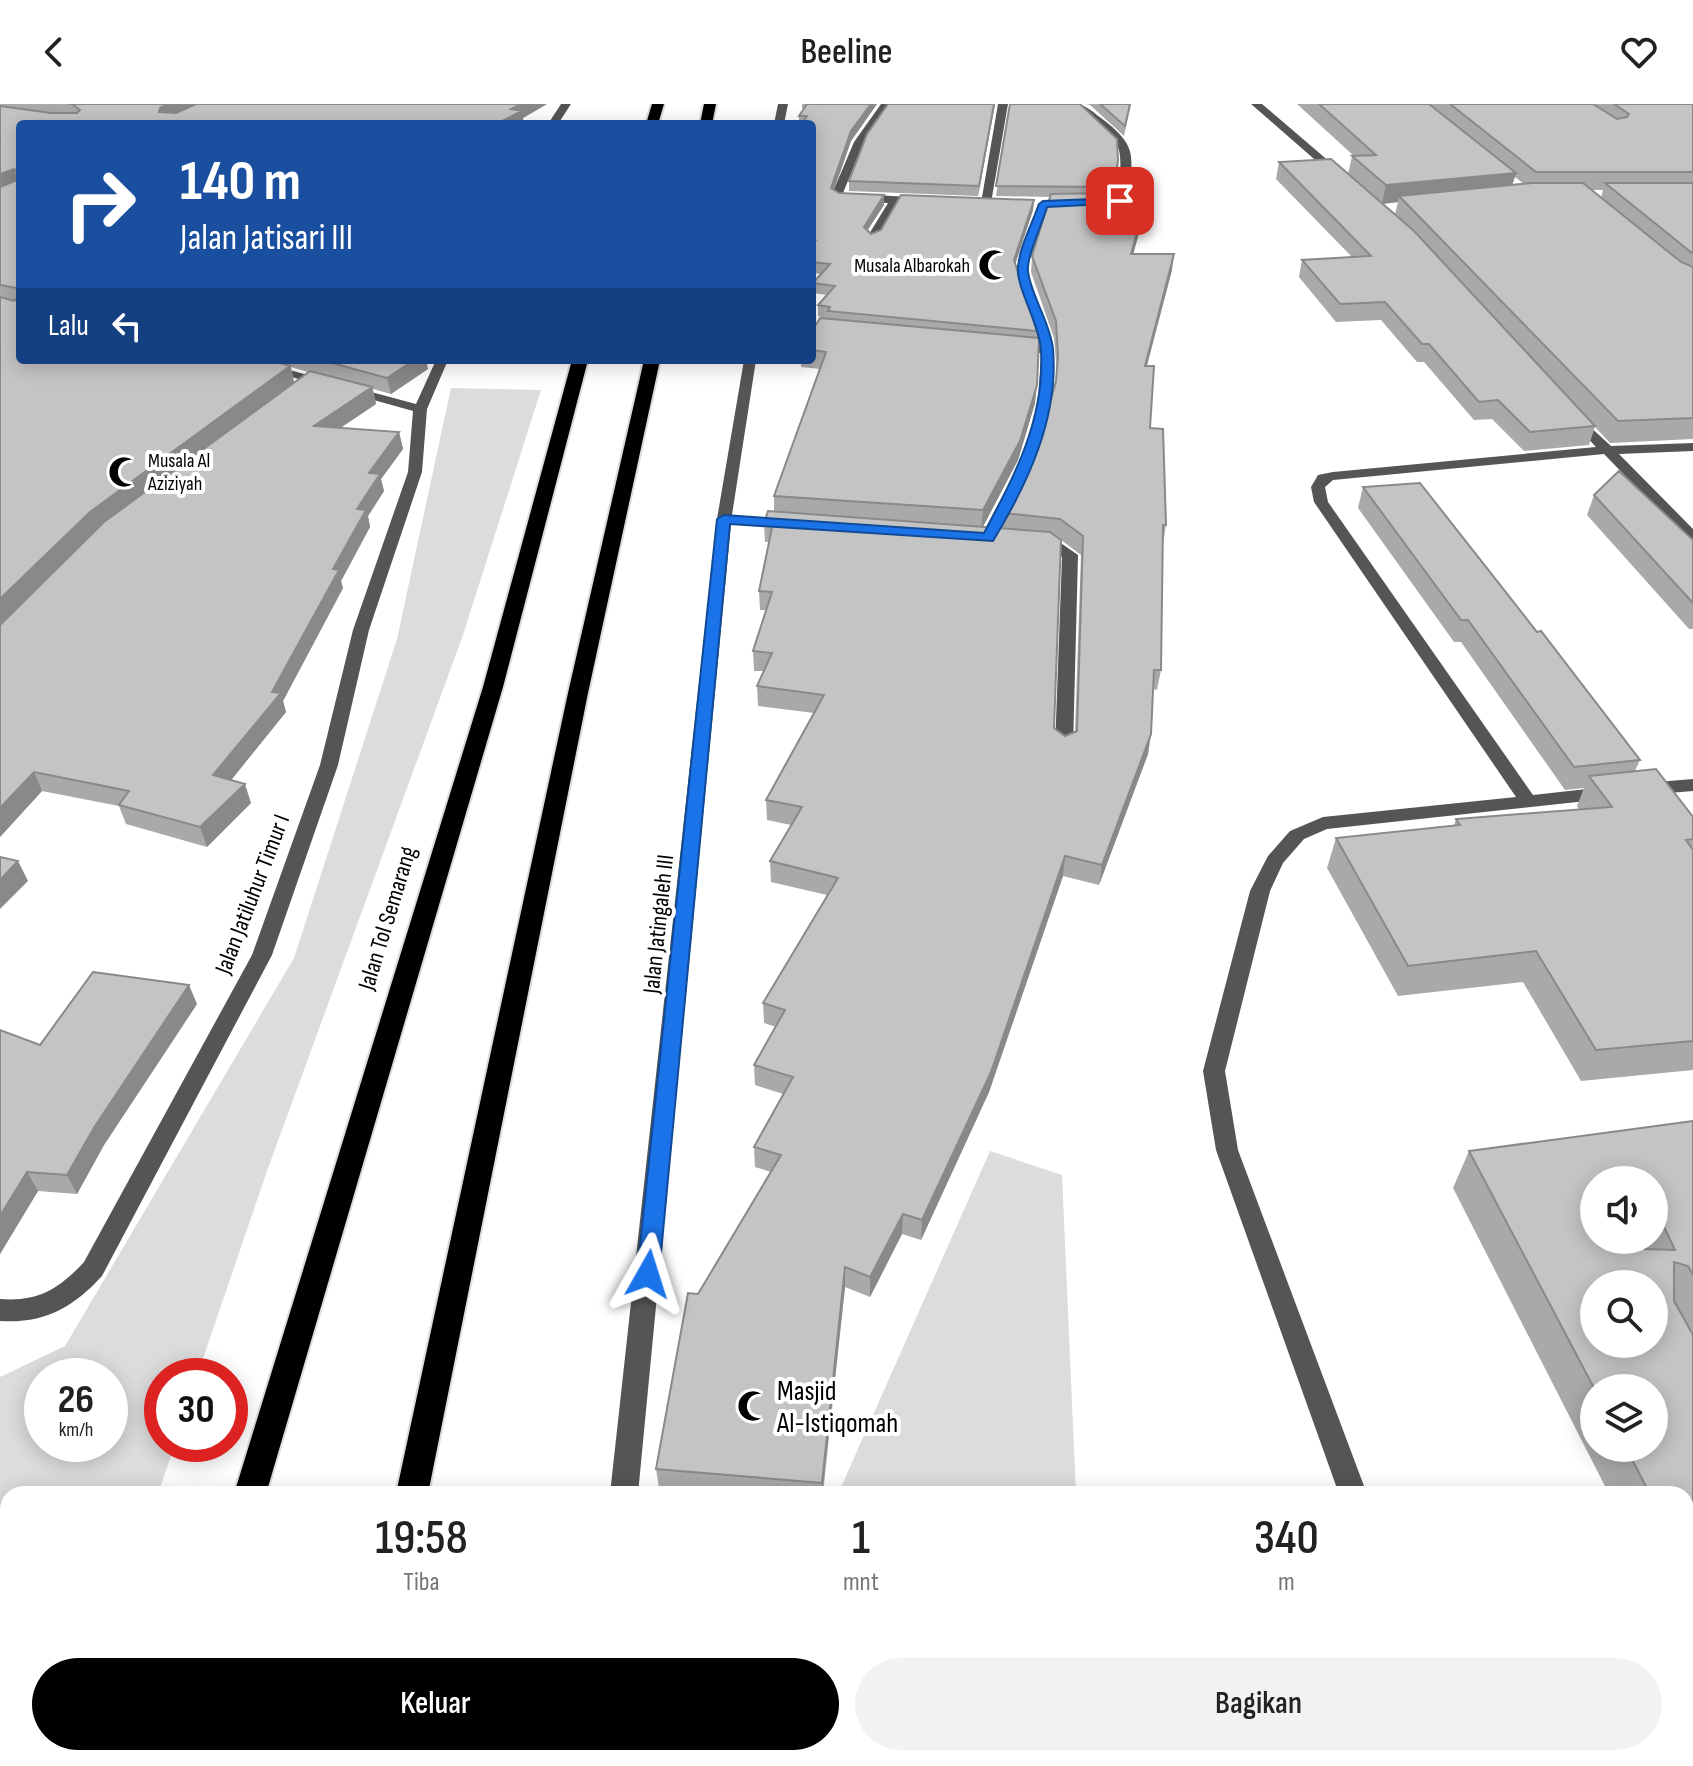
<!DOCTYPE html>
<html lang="id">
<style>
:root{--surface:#fff;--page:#f2f2f2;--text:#222;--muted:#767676;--accent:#000}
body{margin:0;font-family:"Sofia Sans Condensed",sans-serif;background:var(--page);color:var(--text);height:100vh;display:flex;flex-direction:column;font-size:30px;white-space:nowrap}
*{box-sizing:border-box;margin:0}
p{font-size:26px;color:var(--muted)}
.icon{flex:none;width:44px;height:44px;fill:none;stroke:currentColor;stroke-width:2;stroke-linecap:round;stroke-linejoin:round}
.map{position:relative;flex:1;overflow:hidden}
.drawer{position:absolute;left:0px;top:1382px;width:1694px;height:280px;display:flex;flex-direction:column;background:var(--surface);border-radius:24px 24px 0 0;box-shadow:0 4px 20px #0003}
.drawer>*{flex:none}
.guide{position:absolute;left:16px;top:16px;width:800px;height:244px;border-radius:8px;box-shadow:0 4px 20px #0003;background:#1a4fa0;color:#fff;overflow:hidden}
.controls{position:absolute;left:1580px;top:1062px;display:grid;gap:16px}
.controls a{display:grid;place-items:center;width:88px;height:88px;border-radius:50%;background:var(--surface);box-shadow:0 4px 20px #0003;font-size:40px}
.speed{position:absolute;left:24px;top:1254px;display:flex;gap:16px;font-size:40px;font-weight:700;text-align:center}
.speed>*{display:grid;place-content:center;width:104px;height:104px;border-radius:50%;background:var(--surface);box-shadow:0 4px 20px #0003;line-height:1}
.speed small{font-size:20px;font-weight:400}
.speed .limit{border:12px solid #d22;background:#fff;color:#111}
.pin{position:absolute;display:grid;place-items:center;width:68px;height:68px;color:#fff;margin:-34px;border-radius:16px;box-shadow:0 4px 12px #0006}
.me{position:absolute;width:88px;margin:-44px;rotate:6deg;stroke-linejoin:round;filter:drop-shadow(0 0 6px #0008)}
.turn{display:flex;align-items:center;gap:28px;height:168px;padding:0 32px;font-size:36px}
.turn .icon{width:104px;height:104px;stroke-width:2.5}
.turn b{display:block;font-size:56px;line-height:68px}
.then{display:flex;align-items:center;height:76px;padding:0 32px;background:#0003;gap:16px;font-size:30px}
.eta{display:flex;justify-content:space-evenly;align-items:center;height:136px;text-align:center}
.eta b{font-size:48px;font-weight:600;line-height:56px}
.primary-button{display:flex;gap:16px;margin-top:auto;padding:16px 32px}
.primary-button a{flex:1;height:92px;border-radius:48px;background:var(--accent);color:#fff;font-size:32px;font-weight:600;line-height:92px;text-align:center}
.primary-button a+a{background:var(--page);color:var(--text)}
header{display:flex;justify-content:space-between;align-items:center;height:104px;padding:0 32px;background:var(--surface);font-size:36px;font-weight:600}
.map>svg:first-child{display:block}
.green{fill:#dcdcdc;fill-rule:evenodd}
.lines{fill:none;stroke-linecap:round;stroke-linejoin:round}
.highway-casing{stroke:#dbdbdb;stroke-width:4}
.minor{fill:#555;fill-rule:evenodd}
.highway{fill:#000;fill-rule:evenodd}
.wall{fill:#a9a9a9;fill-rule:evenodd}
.shaded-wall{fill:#898989}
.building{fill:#c4c4c4;stroke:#898989;stroke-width:2;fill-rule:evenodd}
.route{fill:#1a73e8;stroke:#114b97;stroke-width:2}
.labels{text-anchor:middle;stroke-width:8;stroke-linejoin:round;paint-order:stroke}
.far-poi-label{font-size:20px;fill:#000;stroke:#fff;text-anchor:end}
.street-label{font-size:24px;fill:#000;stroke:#fff}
.near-poi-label{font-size:28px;fill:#000;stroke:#fff;text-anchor:start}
</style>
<header><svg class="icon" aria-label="back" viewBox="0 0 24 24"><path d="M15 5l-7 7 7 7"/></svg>Beeline<svg class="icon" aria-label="heart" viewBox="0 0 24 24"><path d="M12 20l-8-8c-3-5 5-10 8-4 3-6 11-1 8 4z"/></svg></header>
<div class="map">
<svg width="1693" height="1662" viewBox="0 0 1693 1662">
<rect width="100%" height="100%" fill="#fff"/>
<!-- green -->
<path class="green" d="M 451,284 L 541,286 L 463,531 L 267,1067 L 197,1272 L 162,1272 L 162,1340 L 175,1340 L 158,1390 L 8,1390 L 8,1654 L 69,1654 L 66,1662 L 0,1662 L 0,1273 L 65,1242 L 294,854 L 397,535 ZM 42,1272 L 110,1272 L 110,1340 L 42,1340 Z
M 990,1047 L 1062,1071 L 1076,1390 L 838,1390 Z
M 493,1654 L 1139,1654 L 1142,1662 L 492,1662 Z"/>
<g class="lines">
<defs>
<path id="highway" d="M 652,0 L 664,0 L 658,20 L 646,20 Z
M 704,0 L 716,0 L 712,20 L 700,20 Z
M 572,256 L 588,256 L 503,583 L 266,1390 L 234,1390 L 483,583 Z
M 644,256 L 660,256 L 588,589 L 428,1390 L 396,1390 L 568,589 Z
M 156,1654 L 192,1654 L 190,1662 L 154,1662 Z
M 336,1654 L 372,1654 L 371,1662 L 335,1662 Z"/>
</defs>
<!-- highway casing -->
<use href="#highway" class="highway-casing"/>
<!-- minor -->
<path class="minor" d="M 561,0 L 571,0 L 558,20 L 548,20 Z
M 778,0 L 788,0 L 784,20 L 774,20 Z
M 881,0 L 891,0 L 864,38 L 843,89 L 925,94 L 930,97 L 925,100 L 898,99 L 878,135 L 872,138 L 866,135 L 888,99 L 844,97 L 832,90 L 854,38 Z
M 998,0 L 1008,0 L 991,99 L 986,102 L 981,99 Z
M 1073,0 C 1086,0 1091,7 1101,14 C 1138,42 1133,51 1128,94 L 1108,102 L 1047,103 C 1043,118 1027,154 1028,168 C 1031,193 1050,217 1053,243 C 1061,313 1026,374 995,434 C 989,441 972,440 966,433 L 973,429 L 983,429 L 1021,357 L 1038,300 L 1041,249 L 1011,246 L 1005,242 L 1011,238 L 1040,241 L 1016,166 L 1038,100 L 1043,97 L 1107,96 L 1118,92 C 1126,22 1115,43 1073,0 Z
M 1251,0 L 1262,0 L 1345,71 L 1345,75 L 1337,75 Z
M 231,256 L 252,256 L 416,300 L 436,256 L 448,256 L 427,305 L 422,368 L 369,526 L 338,661 L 272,851 L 102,1172 C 73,1204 43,1220 0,1217 L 0,1195 C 38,1198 59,1185 84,1158 L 252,851 L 320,661 L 353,526 L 408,368 L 413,307 Z
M 744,256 L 756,256 L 732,411 L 789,416 L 796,420 L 789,424 L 731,420 L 638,1390 L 610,1390 L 717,415 Z
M 1575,309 L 1611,342 L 1693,339 L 1693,347 L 1619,350 L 1693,425 L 1693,437 L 1688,436 L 1604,350 L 1333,376 L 1325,383 L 1328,398 L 1533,691 L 1605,683 L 1614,689 L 1605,695 L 1327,725 L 1304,735 L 1283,759 L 1270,787 L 1225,967 L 1238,1046 L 1367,1390 L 1339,1390 L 1216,1046 L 1203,967 L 1250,787 L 1268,752 L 1290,727 L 1323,713 L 1516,693 L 1314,398 L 1311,383 L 1318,371 L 1333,368 L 1596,343 L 1568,313 Z
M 1036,433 L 1058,437 L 1078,451 L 1073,644 L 1064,649 L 1055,644 L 1062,453 L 1048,444 L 1031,440 L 1029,437 Z
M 1693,675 L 1693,687 L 1645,691 L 1636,685 L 1645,679 Z
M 1436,1654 L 1466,1654 L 1468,1662 L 1438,1662 Z"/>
<!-- highway -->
<use href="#highway" class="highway"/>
</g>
<!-- wall -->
<path class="wall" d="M 0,0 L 547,0 L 523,14 L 20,256 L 426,256 L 428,265 L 391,290 L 373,285 L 376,300 L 340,324 L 399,328 L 403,345 L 381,375 L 384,387 L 368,412 L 370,423 L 341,477 L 343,484 L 283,597 L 286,608 L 231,676 L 251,699 L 207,743 L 126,720 L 119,702 L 42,687 L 0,733 ZM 291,263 L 308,268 L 294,278 Z
M 802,0 L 877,0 L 851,37 L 834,86 L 839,89 L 884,101 L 867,127 L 871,130 L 1034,96 L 1033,106 L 1015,160 L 1037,227 L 1035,299 L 1018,356 L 983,423 L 1002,425 L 1003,409 L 1043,324 L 1056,277 L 1057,269 L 1054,234 L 1031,168 L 1032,152 L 1050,93 L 996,92 L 1010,0 L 1114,88 L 1141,113 L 1139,129 L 1133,150 L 1172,166 L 1147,262 L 1150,324 L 1166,421 L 1163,440 L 1161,566 L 1157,586 L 1153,585 L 1148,650 L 1099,781 L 1063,772 L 989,988 L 921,1136 L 902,1130 L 870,1193 L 845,1183 L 823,1390 L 737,1390 L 659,1384 L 656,1365 L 698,1190 L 771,1068 L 755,1063 L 754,1043 L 783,990 L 755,981 L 754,961 L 776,923 L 764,919 L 763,899 L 827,791 L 771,778 L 770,757 L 791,721 L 767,716 L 766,696 L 814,609 L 758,602 L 757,582 L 764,567 L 754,567 L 753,547 L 766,506 L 760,506 L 759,487 L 769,438 L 765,438 L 764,419 L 774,408 L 774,392 L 820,265 L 801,263 L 801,256 L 812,256 L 812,227 L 828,215 L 818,212 L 818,201 L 827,191 L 813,189 L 813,179 L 821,170 L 812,169 L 812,20 L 799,20 L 799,12 L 804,4 L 802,4 ZM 1061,436 L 1081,451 L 1075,628 L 1065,632 L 1054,624 Z
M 995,0 L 978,92 L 849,87 L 849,77 Z
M 1086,0 L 1131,0 L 1124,32 L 1090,1 Z
M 1297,0 L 1693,0 L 1693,335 L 1610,339 L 1595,323 L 1589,341 L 1524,347 L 1492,315 L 1474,316 L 1424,258 L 1417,258 L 1381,216 L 1336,218 L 1299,173 L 1302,156 L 1352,153 L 1276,75 L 1279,58 L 1348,70 L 1352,52 L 1354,52 ZM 1515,73 L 1524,80 L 1512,81 ZM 1591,86 L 1603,86 L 1601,94 ZM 1398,98 L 1395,110 L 1382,100 Z
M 1363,383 L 1640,656 L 1635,667 L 1693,713 L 1693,966 L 1581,977 L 1523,878 L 1398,892 L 1327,764 L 1336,734 L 1454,722 L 1456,715 L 1579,706 L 1577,702 L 1584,684 L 1565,686 L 1461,538 L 1454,538 L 1358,404 Z
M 1594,391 L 1693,436 L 1693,525 L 1689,525 L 1587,411 Z
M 197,900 L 104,1041 L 77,1090 L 38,1087 L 0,1150 L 0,926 L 40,941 Z
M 1693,1017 L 1693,1662 L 1514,1662 L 1511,1654 L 1686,1654 L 1686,1390 L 1609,1390 L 1453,1084 L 1469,1047 ZM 1654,1076 L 1654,1136 L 1594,1136 ZM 1594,1284 L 1654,1344 L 1594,1344 Z"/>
<!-- shaded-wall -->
<path class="shaded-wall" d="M 168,0 L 203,0 L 164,17 L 159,8 L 160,4 Z
M 521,0 L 547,0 L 523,14 L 524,20 L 498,20 L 511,5 Z
M 871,0 L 877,0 L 851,37 L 831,94 L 831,84 L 851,27 Z
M 994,0 L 995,0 L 978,92 L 979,82 Z
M 1118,56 L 1113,90 L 1106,93 L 1108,83 Z
M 14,65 L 19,79 L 0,86 L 0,70 Z
M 1516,69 L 1510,88 L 1399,92 L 1398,98 L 1382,100 L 1386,81 Z
M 884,91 L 884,101 L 863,133 L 864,123 Z
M 1034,96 L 1033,106 L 1013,167 L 1014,156 Z
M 1141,113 L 1139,129 L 1129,166 L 1131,150 Z
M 1174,150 L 1172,166 L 1142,279 L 1145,262 Z
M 414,256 L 426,256 L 428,265 L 391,290 L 387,274 Z
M 290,262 L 294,278 L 0,521 L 0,495 L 90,408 Z
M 1037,281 L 1035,299 L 1018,356 L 981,426 L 983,406 Z
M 372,283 L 376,300 L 318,339 L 314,322 Z
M 399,328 L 403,345 L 381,375 L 384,387 L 368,412 L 370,423 L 341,477 L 343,484 L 283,597 L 286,608 L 220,690 L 213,671 L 272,588 L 333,465 L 357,405 L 369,369 Z
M 1151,630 L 1148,650 L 1099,781 L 1102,761 Z
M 34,668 L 42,687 L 0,733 L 0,704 Z
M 245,680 L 251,699 L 207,743 L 200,723 Z
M 1065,752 L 1063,772 L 989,988 L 921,1136 L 922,1116 Z
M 18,757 L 28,777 L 0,805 L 0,776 Z
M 189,881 L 197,900 L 104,1041 L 77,1090 L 67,1071 L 95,1022 Z
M 27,1068 L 38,1087 L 0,1150 L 0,1112 Z
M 903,1110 L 902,1130 L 870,1193 L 870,1173 Z
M 845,1163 L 845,1183 L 822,1390 L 822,1379 Z"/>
<!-- building -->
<path class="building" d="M 69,0 L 168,0 L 160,4 L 159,8 L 176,9 L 196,0 L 521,0 L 511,5 L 522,7 L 498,19 L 504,20 L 20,20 L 20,256 L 271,256 L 290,262 L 90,408 L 0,495 L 0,193 L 14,197 L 17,194 L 17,184 L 0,181 L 0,83 L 17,76 L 18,68 L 14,65 L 0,70 L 0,2 L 51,9 L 77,9 L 80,6 L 72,0 Z
M 807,0 L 871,0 L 851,27 L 831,84 L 839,89 L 884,91 L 864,123 L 871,130 L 881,126 L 901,91 L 1034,96 L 1014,156 L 1037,227 L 828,207 L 830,203 L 818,201 L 835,182 L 813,179 L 830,160 L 812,158 L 812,140 L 815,137 L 812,137 L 812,20 L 802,20 L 807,12 L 799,12 Z
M 888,0 L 994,0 L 979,82 L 849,77 L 867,30 Z
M 1010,0 L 1080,0 L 1117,35 L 1118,56 L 1115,80 L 1108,83 L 996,82 Z
M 1100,0 L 1130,0 L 1125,22 Z
M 1319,0 L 1429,0 L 1516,69 L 1386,81 L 1352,52 L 1376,51 Z
M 1450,0 L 1593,0 L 1617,15 L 1627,13 L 1629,10 L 1614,0 L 1693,0 L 1693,68 L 1536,68 Z
M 1331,55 L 1414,127 L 1595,322 L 1530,328 L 1498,296 L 1479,298 L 1429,240 L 1422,240 L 1385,198 L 1340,200 L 1302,156 L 1371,152 L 1279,58 Z
M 1532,79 L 1583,79 L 1681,158 L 1693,163 L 1693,314 L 1618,317 L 1399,92 Z
M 1605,79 L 1693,79 L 1693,149 L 1692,149 Z
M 1121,86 L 1141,113 L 1131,150 L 1174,150 L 1145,262 L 1154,262 L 1150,324 L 1163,325 L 1166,421 L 1163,421 L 1161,566 L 1154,566 L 1151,630 L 1102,761 L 1065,752 L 991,968 L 922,1116 L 903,1110 L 870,1173 L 845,1163 L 822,1379 L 656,1365 L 688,1189 L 698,1190 L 781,1051 L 754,1043 L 793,973 L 754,961 L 785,906 L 763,899 L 838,774 L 770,757 L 802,703 L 766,696 L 824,591 L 757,582 L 772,549 L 753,547 L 772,488 L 759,487 L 773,419 L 764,419 L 768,407 L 1050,428 L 1061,436 L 1054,624 L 1065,632 L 1077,627 L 1083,432 L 1060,415 L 1003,409 L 1043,324 L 1056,277 L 1058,252 L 1056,217 L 1032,152 L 1051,90 L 1110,89 Z
M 820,214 L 1039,234 L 1037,281 L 1020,337 L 983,406 L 774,392 L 826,248 L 812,246 L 812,227 Z
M 321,256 L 414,256 L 387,274 Z
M 310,267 L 372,283 L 314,322 L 399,328 L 369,369 L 380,370 L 357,405 L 366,406 L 333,465 L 339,466 L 272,588 L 281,589 L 213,671 L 245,680 L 200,723 L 119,701 L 129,687 L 34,668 L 0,704 L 0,521 L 104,418 Z
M 1619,367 L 1693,436 L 1693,499 L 1594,391 Z
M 1420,379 L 1537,528 L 1541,527 L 1640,656 L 1574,663 L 1468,516 L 1461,516 L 1363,383 Z
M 1656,665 L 1693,713 L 1693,735 L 1686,736 L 1693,746 L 1693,937 L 1596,946 L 1536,847 L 1408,862 L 1336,734 L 1460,721 L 1456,715 L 1612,703 L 1589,672 Z
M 0,753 L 18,757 L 0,776 Z
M 93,868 L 189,881 L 95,1022 L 67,1071 L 27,1068 L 0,1112 L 0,926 L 40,941 Z
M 1693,1017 L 1693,1171 L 1688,1162 L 1674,1158 L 1674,1197 L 1693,1231 L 1693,1662 L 1549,1662 L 1546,1654 L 1686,1654 L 1686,1390 L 1650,1390 L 1626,1344 L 1654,1344 L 1654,1284 L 1594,1284 L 1469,1047 ZM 1594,1076 L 1654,1076 L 1654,1110 L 1659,1112 L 1675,1146 L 1645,1145 L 1640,1136 L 1594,1136 ZM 1594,1180 L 1654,1180 L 1654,1240 L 1594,1240 Z"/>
<!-- route -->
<path class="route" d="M 1120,94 L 1123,99 L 1047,103 C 1043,118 1026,154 1028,168 C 1032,194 1050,218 1053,245 C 1059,313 1028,379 993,437 L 730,420 L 659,1170 L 655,1177 L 648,1179 L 640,1177 L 637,1170 L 717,415 L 724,411 L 984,429 C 1015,371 1045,315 1041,246 C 1040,221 1016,183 1018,164 C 1019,144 1032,120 1039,100 L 1043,97 Z"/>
<!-- icons -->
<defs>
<symbol id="mosque-bare" viewBox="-9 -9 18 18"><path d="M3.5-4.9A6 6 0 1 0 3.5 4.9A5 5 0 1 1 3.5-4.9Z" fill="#000" stroke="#fff" stroke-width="2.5" paint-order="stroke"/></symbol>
</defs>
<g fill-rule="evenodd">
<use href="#mosque-bare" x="972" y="139" width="44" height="44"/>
<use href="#mosque-bare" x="102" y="346" width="44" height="44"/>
<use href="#mosque-bare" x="731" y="1280" width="44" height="44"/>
</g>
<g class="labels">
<!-- far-poi labels -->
<g class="far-poi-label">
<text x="970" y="168">Musala Albarokah</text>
<text x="148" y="363" text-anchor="start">Musala Al<tspan x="148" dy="23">Aziziyah</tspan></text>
</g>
<!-- street labels -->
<g class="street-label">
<text transform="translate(252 790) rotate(-69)" y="8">Jalan Jatiluhur Timur I</text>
<text transform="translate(387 814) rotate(-73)" y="8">Jalan Tol Semarang</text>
<text transform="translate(658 820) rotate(-84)" y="8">Jalan Jatingaleh III</text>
</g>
<!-- near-poi labels -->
<g class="near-poi-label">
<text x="777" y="1296">Masjid<tspan x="777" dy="32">Al-Istiqomah</tspan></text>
</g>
</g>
</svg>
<div class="controls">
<a><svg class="icon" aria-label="sound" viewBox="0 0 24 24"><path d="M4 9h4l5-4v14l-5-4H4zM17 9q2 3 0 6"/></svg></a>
<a><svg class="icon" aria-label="search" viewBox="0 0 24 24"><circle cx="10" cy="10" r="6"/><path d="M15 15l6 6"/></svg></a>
<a><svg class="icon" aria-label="layers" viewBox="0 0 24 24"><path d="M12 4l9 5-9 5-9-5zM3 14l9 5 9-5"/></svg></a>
</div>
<div class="speed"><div>26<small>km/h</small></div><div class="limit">30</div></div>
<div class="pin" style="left:1120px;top:97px;background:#d93025"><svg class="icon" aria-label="arrive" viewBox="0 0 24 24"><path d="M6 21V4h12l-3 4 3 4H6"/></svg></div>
<svg class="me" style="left:648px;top:1170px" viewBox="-20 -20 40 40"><path d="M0-17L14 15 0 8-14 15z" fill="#1a73e8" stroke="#fff" stroke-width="4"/></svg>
<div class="guide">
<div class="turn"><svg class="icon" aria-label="right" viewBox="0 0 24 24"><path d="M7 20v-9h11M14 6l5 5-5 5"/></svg><div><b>140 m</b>Jalan Jatisari III</div></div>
<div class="then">Lalu<svg class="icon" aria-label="left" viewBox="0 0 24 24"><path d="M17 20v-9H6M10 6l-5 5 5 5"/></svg></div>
</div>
<section class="drawer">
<div class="eta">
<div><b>19:58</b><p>Tiba</p></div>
<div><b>1</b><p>mnt</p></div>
<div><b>340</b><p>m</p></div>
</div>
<div class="primary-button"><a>Keluar</a><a>Bagikan</a></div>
</section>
</div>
